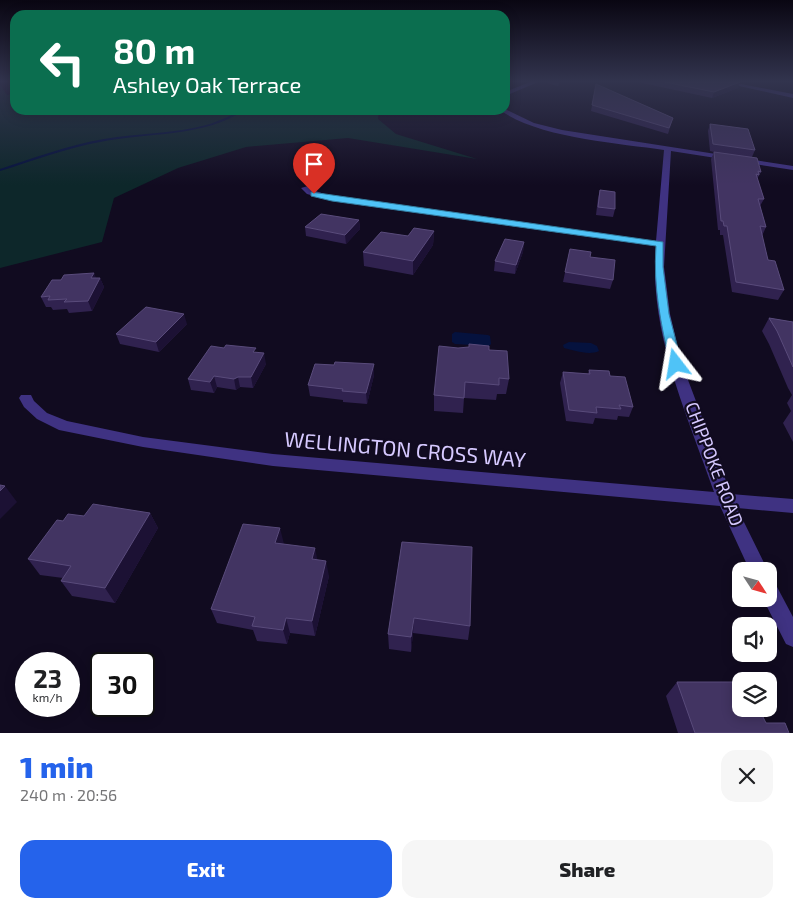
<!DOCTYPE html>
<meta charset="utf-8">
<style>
:root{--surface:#fff;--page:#f6f6f6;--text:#202124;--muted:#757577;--accent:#2563eb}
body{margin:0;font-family:"Exo 2",sans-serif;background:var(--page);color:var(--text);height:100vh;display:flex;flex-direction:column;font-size:19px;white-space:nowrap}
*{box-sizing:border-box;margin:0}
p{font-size:16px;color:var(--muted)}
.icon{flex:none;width:28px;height:28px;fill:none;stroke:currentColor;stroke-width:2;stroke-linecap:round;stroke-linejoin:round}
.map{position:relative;height:733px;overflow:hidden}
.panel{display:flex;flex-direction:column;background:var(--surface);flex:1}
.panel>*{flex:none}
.banner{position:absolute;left:10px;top:10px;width:500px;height:105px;border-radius:15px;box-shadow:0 2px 12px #0003;background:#0b6e4f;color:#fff;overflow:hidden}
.needle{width:32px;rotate:126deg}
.buttons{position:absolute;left:732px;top:562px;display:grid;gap:10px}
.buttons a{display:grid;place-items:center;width:45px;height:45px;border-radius:10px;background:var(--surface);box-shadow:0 2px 12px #0003;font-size:25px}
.speed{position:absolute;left:15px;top:652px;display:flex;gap:10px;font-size:25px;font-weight:700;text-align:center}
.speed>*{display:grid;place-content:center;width:65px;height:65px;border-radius:50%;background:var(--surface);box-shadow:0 2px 12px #0003;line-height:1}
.speed small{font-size:12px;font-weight:400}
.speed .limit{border:2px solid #111;border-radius:8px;background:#fff;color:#111}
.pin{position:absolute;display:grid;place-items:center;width:42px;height:42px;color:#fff;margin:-51px -21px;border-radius:50% 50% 50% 0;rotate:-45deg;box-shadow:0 0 5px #0007}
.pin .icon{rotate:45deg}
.me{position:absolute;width:55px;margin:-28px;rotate:346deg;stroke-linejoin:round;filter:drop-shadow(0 0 4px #0008)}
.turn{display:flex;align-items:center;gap:18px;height:105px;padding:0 20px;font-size:22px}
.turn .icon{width:65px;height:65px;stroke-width:2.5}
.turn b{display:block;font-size:35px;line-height:42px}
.round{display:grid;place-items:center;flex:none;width:52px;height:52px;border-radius:15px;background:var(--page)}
.overview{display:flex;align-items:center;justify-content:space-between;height:85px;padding:0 20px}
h1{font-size:30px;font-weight:800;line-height:38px;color:var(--accent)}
.primary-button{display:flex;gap:10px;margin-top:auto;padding:10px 20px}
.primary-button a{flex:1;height:58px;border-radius:15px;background:var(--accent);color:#fff;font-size:20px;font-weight:800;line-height:58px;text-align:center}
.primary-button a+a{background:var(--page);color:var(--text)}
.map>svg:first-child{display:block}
.green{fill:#0d272a}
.water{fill:#05123e}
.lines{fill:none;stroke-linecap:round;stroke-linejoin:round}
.stream{fill:#05123e;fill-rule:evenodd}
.minor{fill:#3f3282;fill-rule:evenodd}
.wall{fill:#30224f}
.shaded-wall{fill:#1c1134}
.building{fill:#423462;stroke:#594b7b}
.route{fill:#4fc3f7;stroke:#337fa1}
.labels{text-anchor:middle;stroke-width:4.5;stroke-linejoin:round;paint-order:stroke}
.street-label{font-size:18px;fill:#d6c9ff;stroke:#110b20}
.near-street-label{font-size:21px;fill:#d6c9ff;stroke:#110b20}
</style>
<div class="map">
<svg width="793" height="733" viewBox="0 0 793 733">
<rect width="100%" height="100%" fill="#110b20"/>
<!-- green -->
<path class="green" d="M 0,85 L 7,95 L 15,94 L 15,110 L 379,110 L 378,119 L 396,134 L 477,159 L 348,138 L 246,147 L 178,168 L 114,198 L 102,242 L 0,268 Z"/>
<!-- water -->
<path class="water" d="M 455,332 L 488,335 L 490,336 L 491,344 L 489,346 L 455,344 L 452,342 L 452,334 Z
M 569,342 L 591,343 L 597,346 L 599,351 C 588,356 574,350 564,348 L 563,345 Z"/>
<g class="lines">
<!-- stream -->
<path class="stream" d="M 242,110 L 245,110 C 202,138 148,132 100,142 C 66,148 33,161 0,171 L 0,169 C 34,158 68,145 104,139 C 139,133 176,134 210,124 C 221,120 232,115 242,110 Z"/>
<!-- minor -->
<path class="minor" d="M 530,82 L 538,82 L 505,96 L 505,92 Z
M 721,82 L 731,82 L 793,94 L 793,98 Z
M 505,109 L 534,123 L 562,130 L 793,166 L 793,170 L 671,151 L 664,267 L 670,314 L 682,364 L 731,494 L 793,499 L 793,513 L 737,508 L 768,571 L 750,571 L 720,506 L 273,466 L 143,447 L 59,430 L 37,419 L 24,407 L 19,398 L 21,395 L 31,395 L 34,401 L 47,413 L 67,421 L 143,437 L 273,454 L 714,492 C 687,414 648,331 656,246 L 332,201 L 307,194 L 301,188 L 308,186 L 313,190 L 333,197 L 656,241 L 664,150 C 618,143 538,138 500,110 Z
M 769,582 L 776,585 L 793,617 L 793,647 L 786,644 L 763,599 L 769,599 Z"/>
</g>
<!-- wall -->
<path class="wall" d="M 544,82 L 560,82 L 558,86 Z
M 638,82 L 739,82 L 738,88 L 712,98 Z
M 596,84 L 673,118 L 668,134 L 591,111 Z
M 710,124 L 755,150 L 752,157 L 761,172 L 757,179 L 764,199 L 760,206 L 766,227 L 762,236 L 768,260 L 784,290 L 778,300 L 732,292 L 723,235 L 720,235 L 720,230 L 718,230 L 711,159 L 714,152 L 710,151 L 708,131 Z
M 600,190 L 615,209 L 613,217 L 596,215 L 598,198 Z
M 359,220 L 360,229 L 346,244 L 306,236 L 305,227 Z
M 434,231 L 433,245 L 413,275 L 364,266 L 363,252 L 408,236 Z
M 524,242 L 523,252 L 515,274 L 494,271 L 495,261 Z
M 570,249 L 590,257 L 613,280 L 610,289 L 563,282 Z
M 96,278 L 100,278 L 104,287 L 92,311 L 69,313 L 67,309 L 53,310 L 51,307 L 46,307 L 41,297 Z
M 769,318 L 793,322 L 793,442 L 783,423 L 791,411 L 787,403 L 792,395 L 788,388 L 769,344 L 762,331 Z
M 187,324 L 159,352 L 120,344 L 116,334 Z
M 489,350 L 509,379 L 506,394 L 497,394 L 496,400 L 464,398 L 463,413 L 434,411 L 434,395 Z
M 257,352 L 266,364 L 253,388 L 240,387 L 236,390 L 217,387 L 214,393 L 191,390 L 188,379 Z
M 589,370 L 610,376 L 633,407 L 629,417 L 618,416 L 617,420 L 595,418 L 593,424 L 566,421 L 560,383 L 563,372 L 588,374 Z
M 374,375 L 367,404 L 343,402 L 343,400 L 310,396 L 308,385 Z
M 150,513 L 158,528 L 115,603 L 72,596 L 61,581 L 63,578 L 40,575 L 28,559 L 63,521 L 84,516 Z
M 402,542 L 470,626 L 468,640 L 413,633 L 411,652 L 389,649 L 388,634 Z
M 284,544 L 317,560 L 329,576 L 315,636 L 290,633 L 287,644 L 257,641 L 253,630 L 217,623 L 211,609 Z
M 677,682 L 766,723 L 789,733 L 678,733 L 666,696 Z"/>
<!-- shaded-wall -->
<path class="shaded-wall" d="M 740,82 L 738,88 L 712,98 L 714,92 Z
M 359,220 L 360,229 L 346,244 L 345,235 Z
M 434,231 L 433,245 L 413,275 L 413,261 Z
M 524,242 L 523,252 L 515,274 L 516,265 Z
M 94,273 L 98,282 L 100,278 L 104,287 L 92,311 L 88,301 L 91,278 Z
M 184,314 L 187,324 L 159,352 L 156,342 Z
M 264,353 L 266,364 L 253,388 L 251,377 Z
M 374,364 L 374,375 L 367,404 L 366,393 Z
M 214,376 L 217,387 L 214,393 L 210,382 Z
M 238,377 L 240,387 L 236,390 L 234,379 Z
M 5,486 L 17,502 L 0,519 L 0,491 Z
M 150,513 L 158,528 L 115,603 L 105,588 Z
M 280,528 L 284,544 L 279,559 L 275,543 Z
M 315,548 L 318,563 L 312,559 Z
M 326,561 L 329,576 L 315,636 L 312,621 Z
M 286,618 L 290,633 L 287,644 L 283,630 Z
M 414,618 L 413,633 L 411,652 L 411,637 Z"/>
<!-- building -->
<path class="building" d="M 665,82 L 740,82 L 714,92 Z
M 596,84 L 673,118 L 669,128 L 592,105 Z
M 710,124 L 748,129 L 755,150 L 713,144 Z
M 714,152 L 757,158 L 761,172 L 758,171 L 759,175 L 756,174 L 764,199 L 758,199 L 766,227 L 760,226 L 768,260 L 775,261 L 784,290 L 736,282 L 727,226 L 724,226 L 723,221 L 721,221 Z
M 600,190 L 615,192 L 615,209 L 598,207 Z
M 321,214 L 359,220 L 345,235 L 305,227 Z
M 414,228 L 434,231 L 413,261 L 363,252 L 381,232 L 408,236 Z
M 505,239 L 524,242 L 516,265 L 495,261 Z
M 570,249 L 591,252 L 590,257 L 615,260 L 613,280 L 565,272 Z
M 94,273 L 91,278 L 100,278 L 88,301 L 64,302 L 67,299 L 48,300 L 50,296 L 41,297 L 52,280 L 61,280 L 64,275 Z
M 146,307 L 184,314 L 156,342 L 116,334 Z
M 769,318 L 793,322 L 793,367 L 777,331 Z
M 469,344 L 489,346 L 489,350 L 507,351 L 509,379 L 499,378 L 499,385 L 465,382 L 464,398 L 434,395 L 439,346 L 458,348 L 469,347 Z
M 226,345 L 256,348 L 253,352 L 264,353 L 251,377 L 238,377 L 234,379 L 214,376 L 210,382 L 188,379 L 211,346 L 224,348 Z
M 335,362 L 374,364 L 366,393 L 342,391 L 343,389 L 308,385 L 315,364 L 334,365 Z
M 589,370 L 609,371 L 610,376 L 625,377 L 633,407 L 619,405 L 621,409 L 596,407 L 597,413 L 569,410 L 563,372 L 590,374 Z
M 0,485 L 5,486 L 0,491 Z
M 93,504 L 150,513 L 105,588 L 61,581 L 71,566 L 28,559 L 57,520 L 63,521 L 68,514 L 84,516 Z
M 243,524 L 280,528 L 275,543 L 315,548 L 312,559 L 326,561 L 312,621 L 286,618 L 283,630 L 252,626 L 255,617 L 211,609 Z
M 402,542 L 472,547 L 470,626 L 414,618 L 411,637 L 388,634 Z
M 677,682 L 741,682 L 741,709 L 759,709 L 766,723 L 785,723 L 789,733 L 695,733 Z"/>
<!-- sky -->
<linearGradient id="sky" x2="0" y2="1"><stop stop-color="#090612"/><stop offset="0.44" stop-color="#32344e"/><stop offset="1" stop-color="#32344e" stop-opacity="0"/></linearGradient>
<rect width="793" height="185" fill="url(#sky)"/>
<!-- route -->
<path class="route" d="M 311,192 L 663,242 L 663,267 L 669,314 L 682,364 L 676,367 L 670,364 C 661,324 653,287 656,246 L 332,201 L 311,196 Z"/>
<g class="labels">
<!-- street labels -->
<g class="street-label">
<text transform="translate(714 464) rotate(69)" y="6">CHIPPOKE ROAD</text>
</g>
<!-- near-street labels -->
<g class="near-street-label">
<text transform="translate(405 450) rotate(5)" y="7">WELLINGTON CROSS WAY</text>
</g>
</g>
</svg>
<div class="buttons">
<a><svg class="needle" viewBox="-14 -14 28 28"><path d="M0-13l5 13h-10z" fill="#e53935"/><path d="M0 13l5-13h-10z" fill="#757577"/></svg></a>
<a><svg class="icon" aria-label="sound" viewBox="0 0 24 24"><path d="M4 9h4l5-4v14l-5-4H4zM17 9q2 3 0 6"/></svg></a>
<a><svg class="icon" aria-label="layers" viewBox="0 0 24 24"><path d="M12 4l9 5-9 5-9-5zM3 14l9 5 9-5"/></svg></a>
</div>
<div class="speed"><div>23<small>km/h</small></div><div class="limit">30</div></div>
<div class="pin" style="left:314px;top:194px;background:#d93025"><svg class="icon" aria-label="arrive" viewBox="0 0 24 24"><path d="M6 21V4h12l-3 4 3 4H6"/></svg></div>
<svg class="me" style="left:676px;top:364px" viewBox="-20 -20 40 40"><path d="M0-17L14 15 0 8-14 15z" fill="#4fc3f7" stroke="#fff" stroke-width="4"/></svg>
<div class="banner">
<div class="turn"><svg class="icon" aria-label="left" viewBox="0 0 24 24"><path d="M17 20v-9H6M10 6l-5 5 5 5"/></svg><div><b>80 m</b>Ashley Oak Terrace</div></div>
</div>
</div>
<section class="panel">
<div class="overview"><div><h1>1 min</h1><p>240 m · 20:56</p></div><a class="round"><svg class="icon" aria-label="close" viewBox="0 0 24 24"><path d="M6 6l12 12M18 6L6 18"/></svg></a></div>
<div class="primary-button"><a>Exit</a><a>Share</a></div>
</section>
